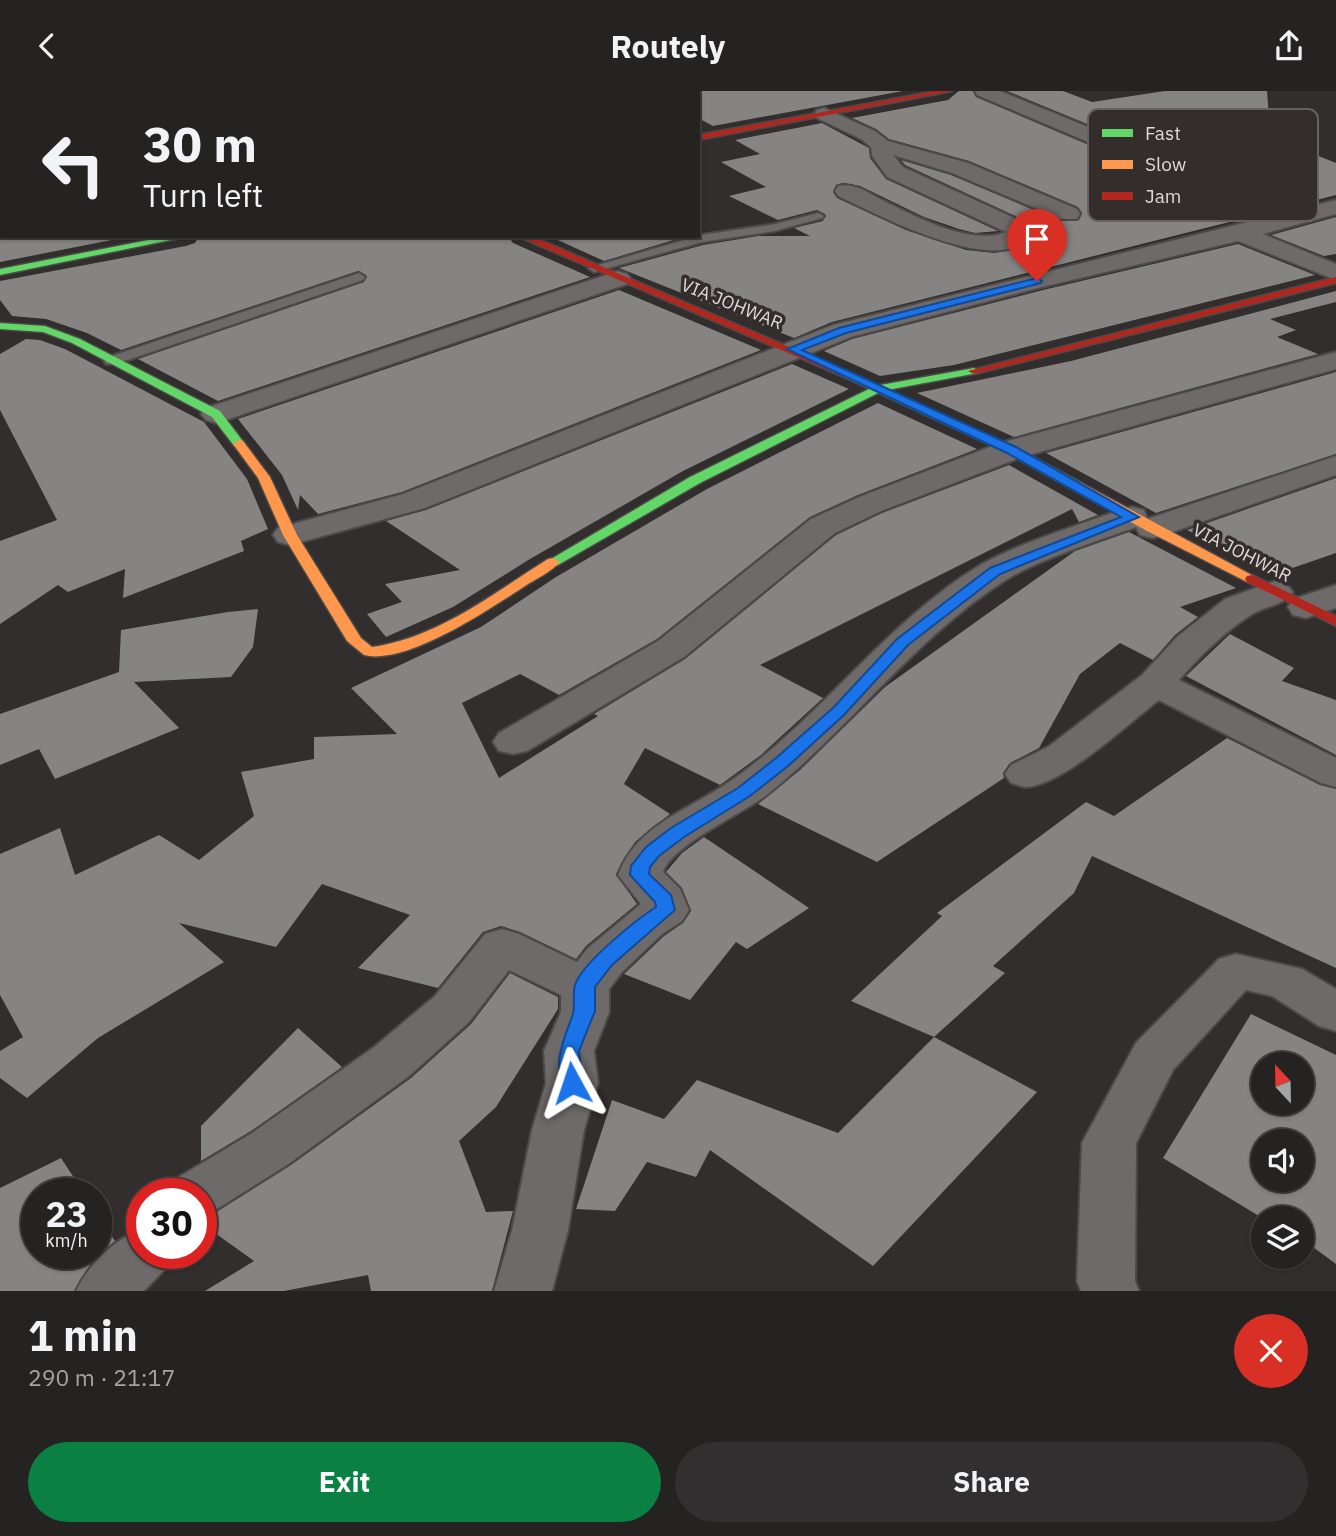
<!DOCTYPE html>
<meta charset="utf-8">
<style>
:root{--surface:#252222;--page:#312f2f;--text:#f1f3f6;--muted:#a3a4a5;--line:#423f40;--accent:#0b8043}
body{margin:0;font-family:"IBM Plex Sans",sans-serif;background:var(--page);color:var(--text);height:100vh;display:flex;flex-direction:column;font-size:26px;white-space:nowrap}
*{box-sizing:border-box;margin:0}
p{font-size:23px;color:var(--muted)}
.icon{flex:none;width:38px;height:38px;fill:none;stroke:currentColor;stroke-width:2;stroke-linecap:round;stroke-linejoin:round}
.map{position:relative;height:1200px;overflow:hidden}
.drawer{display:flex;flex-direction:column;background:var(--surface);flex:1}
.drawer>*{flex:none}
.banner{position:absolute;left:0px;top:0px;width:700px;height:147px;box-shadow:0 2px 5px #0004,0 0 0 2px var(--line);background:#252222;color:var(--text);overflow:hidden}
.needle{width:46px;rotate:338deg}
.fabs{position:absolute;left:1251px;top:961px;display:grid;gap:14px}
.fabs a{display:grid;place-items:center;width:63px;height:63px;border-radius:50%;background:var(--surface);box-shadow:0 2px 5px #0004,0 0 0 2px var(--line);font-size:35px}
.speed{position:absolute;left:21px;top:1087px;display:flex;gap:14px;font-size:35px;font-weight:700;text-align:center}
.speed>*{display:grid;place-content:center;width:91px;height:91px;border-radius:50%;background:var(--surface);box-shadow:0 2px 5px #0004,0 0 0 2px var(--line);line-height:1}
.speed small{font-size:18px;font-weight:400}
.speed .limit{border:10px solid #d22;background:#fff;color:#111}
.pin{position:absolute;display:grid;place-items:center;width:60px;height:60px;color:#fff;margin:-72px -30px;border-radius:50% 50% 50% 0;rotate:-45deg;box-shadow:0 0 7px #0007}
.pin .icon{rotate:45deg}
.me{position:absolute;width:77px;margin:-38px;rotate:355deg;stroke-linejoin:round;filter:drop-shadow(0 0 5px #0008)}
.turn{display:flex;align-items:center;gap:24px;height:147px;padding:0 28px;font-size:32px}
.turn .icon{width:91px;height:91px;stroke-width:2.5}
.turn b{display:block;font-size:49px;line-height:60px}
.round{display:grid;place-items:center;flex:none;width:74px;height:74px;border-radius:37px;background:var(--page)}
.headline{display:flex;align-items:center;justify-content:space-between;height:119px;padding:0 28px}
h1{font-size:42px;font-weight:800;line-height:52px}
.primary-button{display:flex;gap:14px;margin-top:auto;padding:14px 28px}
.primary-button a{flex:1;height:80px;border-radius:42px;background:var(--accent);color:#fff;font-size:28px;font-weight:800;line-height:80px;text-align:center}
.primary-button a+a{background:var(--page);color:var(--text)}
header{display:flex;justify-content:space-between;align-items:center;height:91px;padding:0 28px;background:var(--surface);font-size:32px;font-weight:800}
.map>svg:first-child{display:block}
.building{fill:#868483;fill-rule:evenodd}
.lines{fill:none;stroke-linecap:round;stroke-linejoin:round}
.lane-casing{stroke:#4c4a49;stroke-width:4}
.street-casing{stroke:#4c4a49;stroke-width:4}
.fast-casing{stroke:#4c4a49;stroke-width:3}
.slow-casing{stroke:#4c4a49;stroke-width:3}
.jam-casing{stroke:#4c4a49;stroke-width:3}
.lane{fill:#6d6a69;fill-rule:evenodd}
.street{fill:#6d6a69;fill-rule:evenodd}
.fast{fill:#63d668;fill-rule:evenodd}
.slow{fill:#ff974d;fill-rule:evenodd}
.jam{fill:#b3261e;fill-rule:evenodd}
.route{fill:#1a73e8;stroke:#114b97;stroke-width:2}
.labels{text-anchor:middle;stroke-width:7;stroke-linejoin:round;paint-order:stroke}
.far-street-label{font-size:18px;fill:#dfdbd9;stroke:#332d2b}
.key{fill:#332d2b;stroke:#67615f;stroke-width:2}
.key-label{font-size:19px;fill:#dfdbd9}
</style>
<header><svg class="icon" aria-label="back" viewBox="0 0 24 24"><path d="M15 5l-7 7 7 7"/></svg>Routely<svg class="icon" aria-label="share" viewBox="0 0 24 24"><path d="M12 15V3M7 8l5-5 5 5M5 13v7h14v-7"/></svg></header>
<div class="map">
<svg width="1336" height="1200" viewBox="0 0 1336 1200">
<rect width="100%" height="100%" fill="#312e2d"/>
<!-- building -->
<path class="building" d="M 653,0 L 903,0 L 713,35 L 698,27 L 698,2 Z
M 959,0 L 973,0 L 976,6 L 1211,106 L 1227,106 L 1232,97 L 1228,91 L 1007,0 L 1063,0 L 1092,11 L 1165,0 L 1267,0 L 1269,26 L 1233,31 L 1336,72 L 1336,104 L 832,231 L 794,247 L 619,177 L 703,154 L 758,145 L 810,145 L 794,137 L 823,130 L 825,123 L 817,119 L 778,129 L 729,105 L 766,96 L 721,71 L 760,63 L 735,49 L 822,32 L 869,57 L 870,67 L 886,88 L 998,140 L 975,142 L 959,138 L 924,126 L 860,95 L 844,92 L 836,94 L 833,101 L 837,107 L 906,139 L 966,159 L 994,162 L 1018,158 L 1036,143 L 1026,130 L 905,74 L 901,69 L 951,84 L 1060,130 L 1079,129 L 1082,122 L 1078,116 L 969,70 L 889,48 L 876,38 L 852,27 L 948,9 Z
M 1336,126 L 1336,163 L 1324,165 L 1271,144 Z
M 0,145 L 132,145 L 0,171 Z
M 199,145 L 508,145 L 513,152 L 590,186 L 218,310 L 138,268 L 364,191 L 366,184 L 358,180 L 121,259 L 87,242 L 46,228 L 12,225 L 0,209 L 0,190 L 186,155 L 195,152 Z
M 549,145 L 687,145 L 604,170 Z
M 1238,153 L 1315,184 L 954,274 L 880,285 L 824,260 L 852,248 L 1043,199 Z
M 619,199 L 761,259 L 402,401 L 318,423 L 300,404 L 298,419 L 282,384 L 238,328 Z
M 1336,200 L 1336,211 L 1270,228 L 1296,239 L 1277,246 L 1318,263 L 1014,346 L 917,302 L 1071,270 Z
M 26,248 L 40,249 L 65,258 L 204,331 L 247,388 L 268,438 L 241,450 L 244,460 L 123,507 L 125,478 L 68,501 L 58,494 L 0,533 L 0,450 L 57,429 L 0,319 L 0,263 Z
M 792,273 L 849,298 L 683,380 L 530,468 L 453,516 L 386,546 L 367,523 L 402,511 L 385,493 L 460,479 L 386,430 L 426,419 Z
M 1336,281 L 1336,363 L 1156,422 L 1046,362 Z
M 878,312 L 977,358 L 858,404 L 810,426 L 657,548 L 559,604 L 520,583 L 462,612 L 499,687 L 598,625 L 594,623 L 685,568 L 836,444 L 882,422 L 1009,374 L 1098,424 L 1079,431 L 1072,418 L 760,574 L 823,607 L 761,664 L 720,694 L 645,657 L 624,693 L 670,723 L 635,751 L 616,783 L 637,813 L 586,855 L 576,868 L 520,841 L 501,835 L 483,841 L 438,897 L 358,877 L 410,824 L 322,793 L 276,856 L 179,832 L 224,871 L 98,947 L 27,1007 L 0,987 L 0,960 L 23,946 L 0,904 L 0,763 L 60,737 L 75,784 L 159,744 L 199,769 L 254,725 L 241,681 L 314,668 L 314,646 L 397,643 L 351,597 L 481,536 L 556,486 L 707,398 Z
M 1336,387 L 1336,462 L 1275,483 L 1187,439 Z
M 1129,441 L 1236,497 L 1180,516 L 1198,526 L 1175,544 L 1153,569 L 1120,552 L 1080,583 L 1039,657 L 1010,672 L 1003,682 L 1004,687 L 877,771 L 758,713 L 800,679 L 885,596 L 1075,460 Z
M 258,518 L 253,556 L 231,586 L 134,591 L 179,637 L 55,688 L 39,658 L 0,674 L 0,623 L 119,581 L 121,539 L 228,521 Z
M 1230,543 L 1294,577 L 1282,590 L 1336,609 L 1336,664 L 1186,585 Z
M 1227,647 L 1320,694 L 1336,698 L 1336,877 L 1092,765 L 1074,802 L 993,875 L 1005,882 L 934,946 L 851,910 L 942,825 L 937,822 L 1086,711 L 1114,725 Z
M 704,746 L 809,817 L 747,858 L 736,851 L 690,909 L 624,883 L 664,845 L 683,832 L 691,820 L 682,797 L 666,781 L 682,762 Z
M 510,882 L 558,906 L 558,918 L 496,1016 L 459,1050 L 486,1121 L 513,1120 L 492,1200 L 371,1200 L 368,1184 L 284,1200 L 205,1200 L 254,1170 L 201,1132 L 201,1126 L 218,1120 L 291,1074 L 411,987 L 471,933 Z
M 1251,923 L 1336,964 L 1336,1173 L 1302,1148 L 1302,1127 L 1273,1127 L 1264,1120 L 1264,1128 L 1163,1067 ZM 1264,973 L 1302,973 L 1302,1012 L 1264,1012 ZM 1264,1050 L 1302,1050 L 1302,1088 L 1264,1088 Z
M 298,937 L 342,976 L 251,1040 L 201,1070 L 201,1035 Z
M 934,946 L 1037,1001 L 873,1175 L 710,1059 L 696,1086 L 647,1071 L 615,1120 L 576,1118 L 612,1009 L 664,1028 L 697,989 L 838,1042 Z
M 61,1067 L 84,1102 L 37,1102 L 37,1162 L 96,1162 L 96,1121 L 115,1150 L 93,1169 L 74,1200 L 0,1200 L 0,1097 Z"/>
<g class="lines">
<defs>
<path id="lane" d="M 818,122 L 824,125 L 822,127 L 775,140 L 702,151 L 594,181 L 588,177 L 701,144 L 775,133 Z
M 359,182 L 365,186 L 363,189 L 116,273 L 106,273 L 104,270 L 106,267 Z"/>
<path id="street" d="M 522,0 L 551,0 L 521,2 Z
M 975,0 L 1000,0 L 1227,93 L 1230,98 L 1227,103 L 1211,103 L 977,4 Z
M 824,17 L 875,40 L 888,50 L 968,72 L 1077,118 L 1080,123 L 1077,128 L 1061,128 L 952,82 L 893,64 L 903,76 L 1025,132 L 1033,143 C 1000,190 875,122 838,105 L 835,100 L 838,95 C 853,92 866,100 878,107 C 911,123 969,156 1006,141 L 887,86 L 872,65 L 871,56 L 861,48 L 817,27 L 814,23 L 817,19 Z
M 0,56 L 2,56 L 2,68 L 0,68 Z
M 1336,109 L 1336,123 L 1263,143 L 1336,173 L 1336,189 L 1238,150 L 1042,196 L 851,246 L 425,417 L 290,454 L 278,451 L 273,444 L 278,437 L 403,403 L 833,234 Z
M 618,180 L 627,183 L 631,188 L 627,193 L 226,329 L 216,332 L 206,329 L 201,323 L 206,317 Z
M 1336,261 L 1336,278 L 1022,366 L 881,420 L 835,442 L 684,566 L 527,660 L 513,663 L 499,660 L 493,651 L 499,642 L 658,550 L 811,428 L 859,406 L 1000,352 Z
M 1336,365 L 1336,384 L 1164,444 L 1152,447 L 1140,444 L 1136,436 C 1098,450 1037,469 1004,490 C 914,548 851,636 768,703 C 744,722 672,754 663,781 L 680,798 L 689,819 L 682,830 L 662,843 L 622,881 L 609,898 L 609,921 L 594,960 L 598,992 L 584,1039 L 568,1139 L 552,1200 L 494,1200 L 512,1139 L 532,1039 L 546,992 L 544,960 L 561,921 L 561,904 L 509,879 L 469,931 L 409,985 L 290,1072 L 217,1118 L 201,1124 L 201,1102 L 171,1102 L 179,1086 L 252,1042 L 373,957 L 435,905 L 485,843 L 502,838 L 519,843 L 577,871 L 588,857 L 641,813 L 618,784 C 636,734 689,719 729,691 C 821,628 885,531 982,473 C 1019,452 1079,434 1120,419 L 1132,416 L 1144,419 L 1147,428 Z
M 1275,490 L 1287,494 L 1293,501 C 1283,515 1264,515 1249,525 C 1223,542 1200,565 1179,589 L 1336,667 L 1336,696 L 1321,692 L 1159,609 C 1129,632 1064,693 1027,696 C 1022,696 1016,693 1011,692 L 1005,683 L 1011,674 L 1048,656 L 1142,584 L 1177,546 L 1225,508 Z
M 1336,494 L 1336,517 L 1306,527 L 1293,524 L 1288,516 L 1293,508 Z
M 1236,863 L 1302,878 L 1336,898 L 1336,940 L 1319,935 L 1272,905 L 1246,899 L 1173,979 L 1136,1052 L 1135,1190 L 1139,1200 L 1081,1200 L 1077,1190 L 1082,1052 L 1136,952 L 1219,868 Z
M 142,1138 L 142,1162 L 172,1162 L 164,1179 L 144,1200 L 76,1200 C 89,1173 114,1148 142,1138 Z"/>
<path id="fast" d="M 12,0 L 20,0 L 11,2 Z
M 169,145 L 190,145 L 0,184 L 0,178 Z
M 0,232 L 45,235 L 80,248 L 220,320 L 245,353 L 243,356 L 235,356 L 212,326 L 72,252 L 43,241 L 0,238 Z
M 974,277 L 980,280 L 978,282 L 882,300 L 700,392 L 558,474 L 553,475 L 546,471 L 690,386 L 875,295 Z"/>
<path id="slow" d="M 848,281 L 1015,356 L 1259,488 L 1257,491 L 1247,491 L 1147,440 L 1007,362 L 844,286 L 844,282 Z
M 239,349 L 243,350 L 270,386 L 297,444 L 361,547 L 372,556 C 439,546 492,503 548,468 L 553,467 L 560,471 C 551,481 536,488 525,495 C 490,518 406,575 364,564 L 347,550 L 283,444 L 258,387 L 233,353 Z"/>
<path id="jam" d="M 936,0 L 952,0 L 698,49 L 698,44 Z
M 517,145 L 531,145 L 854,284 L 844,286 Z
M 1336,186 L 1336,192 L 974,283 L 968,280 Z
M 1252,484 L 1336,525 L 1336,535 L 1247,491 L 1245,488 L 1247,485 Z"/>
</defs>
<!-- lane casing -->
<use href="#lane" class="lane-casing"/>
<!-- street casing -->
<use href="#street" class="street-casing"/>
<!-- fast casing -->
<use href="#fast" class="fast-casing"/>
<!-- slow casing -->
<use href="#slow" class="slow-casing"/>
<!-- jam casing -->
<use href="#jam" class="jam-casing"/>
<!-- lane -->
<use href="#lane" class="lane"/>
<!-- street -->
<use href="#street" class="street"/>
<!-- fast -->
<use href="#fast" class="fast"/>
<!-- slow -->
<use href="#slow" class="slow"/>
<!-- jam -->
<use href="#jam" class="jam"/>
</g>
<!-- route -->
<path class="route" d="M 1037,187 L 1042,190 L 1041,192 L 846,242 L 802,259 L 1016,356 L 1139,426 L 1000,483 L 908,554 L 844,624 L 788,675 L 750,705 L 684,746 L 659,765 L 650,776 L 649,783 L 671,804 L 675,819 L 612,874 L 595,896 L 595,920 L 579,960 L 583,992 L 580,998 L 572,1001 L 565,998 C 552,974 563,950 572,926 C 576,916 572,905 575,894 C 582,872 636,829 656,816 L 655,811 L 630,784 L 631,775 L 646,756 L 671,737 L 738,697 L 776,667 L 833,617 L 897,548 L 990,477 L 1121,426 L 1007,362 L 787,258 L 839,237 Z"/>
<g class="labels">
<!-- far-street labels -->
<g class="far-street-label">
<text transform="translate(732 213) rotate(22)" y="6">VIA JOHWAR</text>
<text transform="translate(1242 462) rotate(27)" y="6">VIA JOHWAR</text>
</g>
</g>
<!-- legend -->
<rect x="1088" y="18" width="230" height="112" rx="10" class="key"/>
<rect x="1102" y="38" width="31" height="8" fill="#63d668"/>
<rect x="1102" y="69" width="31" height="9" fill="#ff974d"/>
<rect x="1102" y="101" width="31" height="8" fill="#b3261e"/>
<g class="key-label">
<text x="1145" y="49">Fast</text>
<text x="1145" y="80">Slow</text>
<text x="1145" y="112">Jam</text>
</g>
</svg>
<div class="fabs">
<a><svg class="needle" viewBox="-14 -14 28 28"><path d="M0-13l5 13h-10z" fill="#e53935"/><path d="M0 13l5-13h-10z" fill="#a3a4a5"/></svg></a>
<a><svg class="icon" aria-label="sound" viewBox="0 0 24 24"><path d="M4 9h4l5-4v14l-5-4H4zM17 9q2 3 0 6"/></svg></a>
<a><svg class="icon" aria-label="layers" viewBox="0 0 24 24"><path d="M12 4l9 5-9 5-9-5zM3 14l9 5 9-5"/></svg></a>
</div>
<div class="speed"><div>23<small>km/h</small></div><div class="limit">30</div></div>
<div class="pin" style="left:1037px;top:190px;background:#d93025"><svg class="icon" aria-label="arrive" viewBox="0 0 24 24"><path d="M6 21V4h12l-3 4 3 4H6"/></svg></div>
<svg class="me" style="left:572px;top:992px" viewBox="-20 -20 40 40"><path d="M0-17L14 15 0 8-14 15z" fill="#1a73e8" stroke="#fff" stroke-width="4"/></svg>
<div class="banner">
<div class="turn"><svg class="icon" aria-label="left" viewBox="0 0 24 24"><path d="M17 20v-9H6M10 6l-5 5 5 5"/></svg><div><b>30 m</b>Turn left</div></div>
</div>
</div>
<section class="drawer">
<div class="headline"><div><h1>1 min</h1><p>290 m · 21:17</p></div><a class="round" style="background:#d93025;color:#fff"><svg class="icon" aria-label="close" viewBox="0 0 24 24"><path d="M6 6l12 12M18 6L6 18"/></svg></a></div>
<div class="primary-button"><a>Exit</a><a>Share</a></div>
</section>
